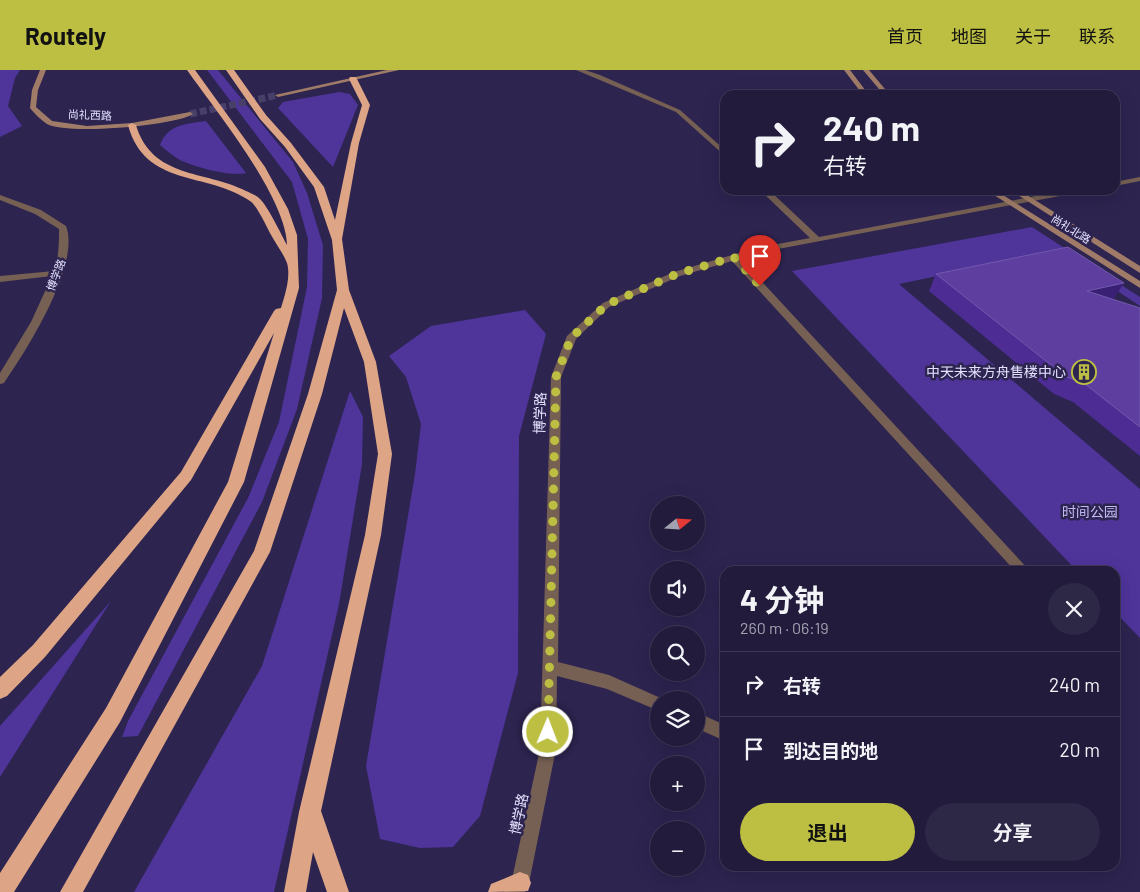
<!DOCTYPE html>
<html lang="zh">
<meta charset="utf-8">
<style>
:root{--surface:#221b3c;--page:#2e2847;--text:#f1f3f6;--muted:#a2a1af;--line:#3f3956;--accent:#bdbf43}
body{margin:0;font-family:Barlow,"Noto Sans SC",sans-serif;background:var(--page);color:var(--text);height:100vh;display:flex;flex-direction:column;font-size:19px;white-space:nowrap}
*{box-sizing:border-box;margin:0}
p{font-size:16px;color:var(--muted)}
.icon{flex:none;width:28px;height:28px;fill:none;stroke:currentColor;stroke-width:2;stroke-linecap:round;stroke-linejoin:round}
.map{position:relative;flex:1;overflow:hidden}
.side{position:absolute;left:720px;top:496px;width:400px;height:305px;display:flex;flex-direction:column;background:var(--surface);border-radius:15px;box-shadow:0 5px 20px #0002,0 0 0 1px var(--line)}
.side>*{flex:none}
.guide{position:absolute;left:720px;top:20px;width:400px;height:105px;border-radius:15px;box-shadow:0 5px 20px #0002,0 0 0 1px var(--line);background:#221b3c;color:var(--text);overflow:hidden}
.needle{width:32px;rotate:72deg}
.controls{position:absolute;left:650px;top:426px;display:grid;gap:10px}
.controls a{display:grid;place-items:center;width:55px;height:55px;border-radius:50%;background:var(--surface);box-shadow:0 5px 20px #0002,0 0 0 1px var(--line);font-size:25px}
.pin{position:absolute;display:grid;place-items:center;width:42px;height:42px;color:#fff;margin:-51px -21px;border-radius:50% 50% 50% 0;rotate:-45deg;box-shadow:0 0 5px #0007}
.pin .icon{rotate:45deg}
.me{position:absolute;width:55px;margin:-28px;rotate:1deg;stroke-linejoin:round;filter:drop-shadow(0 0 4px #0008)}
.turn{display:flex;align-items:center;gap:18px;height:105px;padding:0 20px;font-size:22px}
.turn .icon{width:65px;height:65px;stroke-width:2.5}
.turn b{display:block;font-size:35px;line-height:42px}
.round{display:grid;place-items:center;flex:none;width:52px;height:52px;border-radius:26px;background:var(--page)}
.summary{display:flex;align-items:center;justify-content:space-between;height:85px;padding:0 20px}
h1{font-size:30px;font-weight:700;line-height:38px}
.cta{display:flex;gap:10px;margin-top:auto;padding:10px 20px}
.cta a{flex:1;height:58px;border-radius:30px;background:var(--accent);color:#111;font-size:20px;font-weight:700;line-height:58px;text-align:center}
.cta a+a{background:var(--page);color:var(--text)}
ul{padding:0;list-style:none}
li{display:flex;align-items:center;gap:15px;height:65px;padding:0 20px;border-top:1px solid var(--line)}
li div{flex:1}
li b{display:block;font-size:19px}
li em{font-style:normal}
header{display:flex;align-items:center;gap:30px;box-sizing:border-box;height:70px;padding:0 25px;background:var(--accent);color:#111}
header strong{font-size:24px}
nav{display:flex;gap:28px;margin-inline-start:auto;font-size:18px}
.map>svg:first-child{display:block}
.green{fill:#4f349a}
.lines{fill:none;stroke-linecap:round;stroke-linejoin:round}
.secondary-tunnel{stroke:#49406a;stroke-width:7;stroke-dasharray:7 3;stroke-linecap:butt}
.street{fill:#766053;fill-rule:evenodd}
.secondary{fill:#a07c68;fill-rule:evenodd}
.highway{fill:#dda586;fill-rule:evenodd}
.wall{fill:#4d2c94}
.shaded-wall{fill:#3a2074}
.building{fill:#5e3fa0;stroke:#7359ae}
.route{stroke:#bdbf43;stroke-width:9;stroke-dasharray:0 16.2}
.labels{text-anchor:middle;stroke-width:5;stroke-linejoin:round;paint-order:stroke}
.far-street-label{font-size:11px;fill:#e5e2ff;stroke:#2d2450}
.poi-label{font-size:14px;fill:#e5e2ff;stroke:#2d2450;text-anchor:end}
.street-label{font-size:14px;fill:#e5e2ff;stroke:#2d2450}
.park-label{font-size:14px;fill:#c1baf2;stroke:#2d2450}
</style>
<header>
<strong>Routely</strong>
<nav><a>首页</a><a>地图</a><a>关于</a><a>联系</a></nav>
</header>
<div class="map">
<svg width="1140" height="822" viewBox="0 0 1140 822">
<rect width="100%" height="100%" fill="#2d2450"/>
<!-- green -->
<path class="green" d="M 0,0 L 20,0 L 15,8 L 8,36 L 22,56 L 0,67 Z
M 207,0 L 218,0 L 293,92 L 307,123 L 323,175 L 322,228 L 297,339 L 262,432 L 138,666 L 122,667 L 128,651 L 248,428 L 279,352 L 307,217 L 308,169 L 292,112 Z
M 339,22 L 350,24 L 358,35 L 333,97 L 278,38 L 283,32 Z
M 206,51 L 246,103 C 230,107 195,97 180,90 C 173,86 166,80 160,75 C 168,54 186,54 206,51 Z
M 1032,157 L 1140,227 L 1140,236 L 1057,181 L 899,214 L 1140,419 L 1140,568 L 1115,542 L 1115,501 L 1077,501 L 792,201 Z
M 525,240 L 546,264 L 519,366 L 518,603 L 480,746 L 453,777 L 420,778 L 380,769 L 366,696 L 415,404 L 421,354 L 406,307 L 389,286 L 431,256 Z
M 350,321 L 363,347 L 362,394 L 339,534 L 274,822 L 134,822 L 262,596 Z
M 111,531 L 0,707 L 0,656 Z"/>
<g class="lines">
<!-- secondary-tunnel -->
<path class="secondary-tunnel" d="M 190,44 L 278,25"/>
<!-- street -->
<path class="street" d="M 576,0 L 585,0 L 600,5 L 680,40 L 725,80 L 725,86 L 676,42 Z
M 1140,107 L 1140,111 L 1115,116 L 1115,112 Z
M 760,120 L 769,120 L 819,167 L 1068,120 L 1085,120 L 1081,122 L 757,183 L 740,188 L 1030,501 L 1015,501 L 732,191 L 680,206 L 609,237 L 576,269 L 561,307 L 558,592 L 609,605 L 665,630 L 659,630 L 659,641 L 607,619 L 557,606 L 556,679 L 529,813 L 525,822 L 504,822 L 512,809 L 540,679 L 551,307 L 567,266 L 603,233 L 674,202 L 756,178 L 810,168 Z
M 0,125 L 41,140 L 66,156 C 81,195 26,281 4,313 L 0,314 L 0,303 L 31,252 L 52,206 L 0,212 L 0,206 L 54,201 C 59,186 59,174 59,159 L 35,144 L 0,130 Z
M 696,642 L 725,655 L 725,671 L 696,658 Z"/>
<!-- secondary -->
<path class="secondary" d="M 40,0 L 46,0 L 38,20 L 36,37 L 52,51 L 87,56 L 132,53 L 190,42 L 193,44 C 175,56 66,65 47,54 C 41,50 34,43 30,38 L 32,20 Z
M 387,0 L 399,0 L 278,27 L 275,25 Z
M 844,0 L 850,0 L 869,25 L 863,25 Z
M 863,0 L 869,0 L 890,25 L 884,25 Z
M 986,120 L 995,120 L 1140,211 L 1140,218 Z
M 1010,120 L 1019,120 L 1140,196 L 1140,203 Z"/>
<!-- highway -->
<path class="highway" d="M 187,0 L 195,0 L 265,97 L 288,139 L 297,165 L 299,218 L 244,412 L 120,652 L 14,822 L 0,822 L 0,803 L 106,638 L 228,412 L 274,263 L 191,410 L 45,587 L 7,626 L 0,629 L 0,607 L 33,575 L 181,402 L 274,241 L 276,239 L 281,238 C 285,225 291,207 287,193 C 284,185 278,177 274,170 C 268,161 258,136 250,131 C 207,101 145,118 128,55 L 132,53 L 136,55 C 152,109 205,100 246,121 C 250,123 256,125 259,128 C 268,136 281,164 287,175 C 286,127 216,41 187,0 Z
M 226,0 L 234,0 L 266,45 L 291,73 L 324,117 L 335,150 L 351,73 L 362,35 L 349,9 L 350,7 L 356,7 L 370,35 L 359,73 L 342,169 L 349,220 L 376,292 L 392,384 L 381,465 L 321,741 L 349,822 L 327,822 L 313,782 L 306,822 L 284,822 L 299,742 L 365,465 L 378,384 L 364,292 L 344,238 L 322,324 L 270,482 L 83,822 L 60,822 L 254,481 L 308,324 L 337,220 L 332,170 L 314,117 L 285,77 L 260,49 Z
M 520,802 L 528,805 L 531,813 L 528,821 L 488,822 L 491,814 Z"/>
</g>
<!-- wall -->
<path class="wall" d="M 936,204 L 1114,230 L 1140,238 L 1140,386 L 1073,332 L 1054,324 L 929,221 Z"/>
<!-- shaded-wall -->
<path class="shaded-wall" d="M 1124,213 L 1113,230 L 1087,221 Z"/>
<!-- building -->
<path class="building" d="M 1068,177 L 1124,213 L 1087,221 L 1140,238 L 1140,357 L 1085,314 L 1065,306 L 936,204 Z"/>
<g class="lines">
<!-- route -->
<path class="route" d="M 548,662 L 556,307 L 571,268 L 606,235 L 677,204 L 734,187 L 760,216"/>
</g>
<!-- icons -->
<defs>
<symbol id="building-ring" viewBox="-11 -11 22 22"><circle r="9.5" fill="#2d2450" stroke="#bdbf43" stroke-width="1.5"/><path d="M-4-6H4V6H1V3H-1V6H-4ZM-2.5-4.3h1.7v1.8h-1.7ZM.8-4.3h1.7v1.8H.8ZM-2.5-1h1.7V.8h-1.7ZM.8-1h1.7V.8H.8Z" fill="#bdbf43"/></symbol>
</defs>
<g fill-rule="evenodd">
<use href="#building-ring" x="1070" y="288" width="28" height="28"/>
</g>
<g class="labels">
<!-- far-street labels -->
<g class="far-street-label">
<text transform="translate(90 45) rotate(2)" y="4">尚礼西路</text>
<text transform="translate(1071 159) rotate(32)" y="4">尚礼北路</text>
<text transform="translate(56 205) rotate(-69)" y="4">博学路</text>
</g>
<!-- poi labels -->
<g class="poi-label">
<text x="1066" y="307">中天未来方舟售楼中心</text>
</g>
<!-- street labels -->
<g class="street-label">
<text transform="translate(540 343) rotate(-88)" y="5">博学路</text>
<text transform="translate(519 744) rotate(-78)" y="5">博学路</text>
</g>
<!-- park labels -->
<g class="park-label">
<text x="1090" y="447">时间公园</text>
</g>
</g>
</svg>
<div class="controls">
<a><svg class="needle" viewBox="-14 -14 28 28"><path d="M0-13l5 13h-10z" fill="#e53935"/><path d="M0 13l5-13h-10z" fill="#a2a1af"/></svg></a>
<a><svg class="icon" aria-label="sound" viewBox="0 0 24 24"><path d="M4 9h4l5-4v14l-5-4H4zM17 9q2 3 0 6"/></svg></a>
<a><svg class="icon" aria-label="search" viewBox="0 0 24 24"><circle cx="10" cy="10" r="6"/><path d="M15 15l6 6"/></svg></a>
<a><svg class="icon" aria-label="layers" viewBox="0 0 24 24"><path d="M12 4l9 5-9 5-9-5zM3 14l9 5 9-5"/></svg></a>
<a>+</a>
<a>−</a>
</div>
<div class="pin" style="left:760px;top:216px;background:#d93025"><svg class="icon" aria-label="arrive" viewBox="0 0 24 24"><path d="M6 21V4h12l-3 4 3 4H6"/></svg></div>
<svg class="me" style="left:548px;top:662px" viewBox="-20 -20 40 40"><circle r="17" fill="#bdbf43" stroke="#fff" stroke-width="3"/><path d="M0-11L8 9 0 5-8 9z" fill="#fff"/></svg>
<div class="guide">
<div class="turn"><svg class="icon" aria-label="right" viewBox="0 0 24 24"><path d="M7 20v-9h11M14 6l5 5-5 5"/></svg><div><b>240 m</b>右转</div></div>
</div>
<section class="side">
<div class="summary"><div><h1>4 分钟</h1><p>260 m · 06:19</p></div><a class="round"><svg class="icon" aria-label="close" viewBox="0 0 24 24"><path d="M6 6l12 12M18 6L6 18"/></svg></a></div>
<ul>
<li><svg class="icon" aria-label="right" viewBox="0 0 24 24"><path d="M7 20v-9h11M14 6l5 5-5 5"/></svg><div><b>右转</b></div><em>240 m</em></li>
<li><svg class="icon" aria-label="arrive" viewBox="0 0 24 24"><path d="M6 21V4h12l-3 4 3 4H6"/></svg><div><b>到达目的地</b></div><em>20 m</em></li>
</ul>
<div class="cta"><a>退出</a><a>分享</a></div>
</section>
</div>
